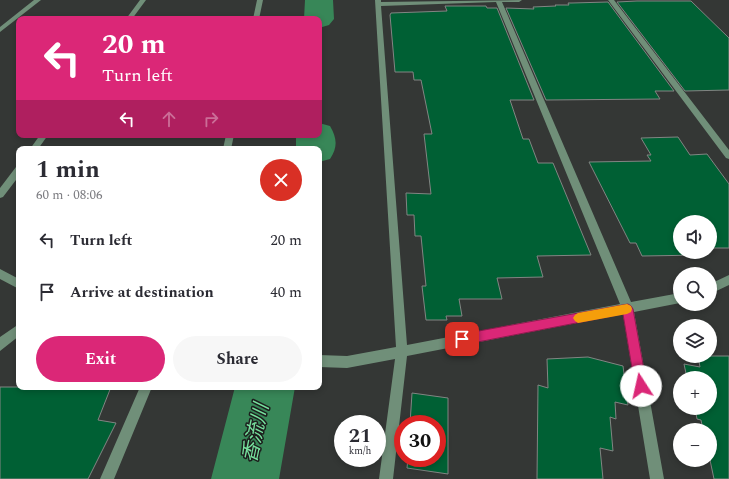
<!DOCTYPE html>
<meta charset="utf-8">
<style>
:root{--surface:#fff;--page:#f7f7f7;--text:#2b2b33;--muted:#7c7c81;--accent:#db2777}
body{margin:0;font-family:Spectral,"Noto Sans JP",serif;background:var(--page);color:var(--text);height:100vh;display:flex;flex-direction:column;font-size:15px;white-space:nowrap}
*{box-sizing:border-box;margin:0}
p{font-size:13px;color:var(--muted)}
.icon{flex:none;width:22px;height:22px;fill:none;stroke:currentColor;stroke-width:2;stroke-linecap:round;stroke-linejoin:round}
.map{position:relative;flex:1;overflow:hidden}
.drawer{position:absolute;left:16px;top:146px;width:306px;height:244px;display:flex;flex-direction:column;background:var(--surface);border-radius:8px;box-shadow:0 2px 6px #0003}
.drawer>*{flex:none}
.guide{position:absolute;left:16px;top:16px;width:306px;height:122px;border-radius:8px;box-shadow:0 2px 6px #0003;background:#db2777;color:#fff;overflow:hidden}
.fabs{position:absolute;left:673px;top:215px;display:grid;gap:8px}
.fabs a{display:grid;place-items:center;width:44px;height:44px;border-radius:50%;background:var(--surface);box-shadow:0 2px 6px #0003;font-size:20px}
.speed{position:absolute;left:334px;top:415px;display:flex;gap:8px;font-size:20px;font-weight:700;text-align:center}
.speed>*{display:grid;place-content:center;width:52px;height:52px;border-radius:50%;background:var(--surface);box-shadow:0 2px 6px #0003;line-height:1}
.speed small{font-size:10px;font-weight:400}
.speed .limit{border:6px solid #d22;background:#fff;color:#111}
.pin{position:absolute;display:grid;place-items:center;width:34px;height:34px;color:#fff;margin:-17px;border-radius:8px;box-shadow:0 2px 6px #0006}
.me{position:absolute;width:44px;margin:-22px;rotate:350deg;stroke-linejoin:round;filter:drop-shadow(0 0 3px #0008)}
.turn{display:flex;align-items:center;gap:14px;height:84px;padding:0 20px;font-size:18px}
.turn .icon{width:52px;height:52px;stroke-width:2.5}
.turn b{display:block;font-size:28px;line-height:34px}
.lanes{display:flex;align-items:center;height:38px;padding:0 20px;background:#0003;justify-content:center;gap:20px;direction:ltr}
.lanes .off{opacity:.35}
.round{display:grid;place-items:center;flex:none;width:42px;height:42px;border-radius:21px;background:var(--page)}
.summary{display:flex;align-items:center;justify-content:space-between;height:68px;padding:0 20px}
h1{font-size:24px;font-weight:700;line-height:30px}
.primary-button{display:flex;gap:8px;margin-top:auto;padding:8px 20px}
.primary-button a{flex:1;height:46px;border-radius:24px;background:var(--accent);color:#fff;font-size:16px;font-weight:700;line-height:46px;text-align:center}
.primary-button a+a{background:var(--page);color:var(--text)}
ul{padding:0;list-style:none}
li{display:flex;align-items:center;gap:12px;height:52px;padding:0 20px}
li div{flex:1}
li b{display:block;font-size:15px}
li em{font-style:normal}
.map>svg:first-child{display:block}
.lines{fill:none;stroke-linecap:round;stroke-linejoin:round}
.river{fill:#388758;fill-rule:evenodd}
.building{fill:#006034;stroke:#828583}
.minor{fill:#708f79;fill-rule:evenodd}
.route{fill:#db2777;stroke:#8e194d}
.slow{fill:#f59e0b}
.labels{text-anchor:middle;stroke-width:3;stroke-linejoin:round;paint-order:stroke}
.near-water-label{font-size:20px;font-style:italic;fill:#77e19e;stroke:#1c1e1d}
</style>
<div class="map">
<svg width="729" height="479" viewBox="0 0 729 479">
<rect width="100%" height="100%" fill="#343735"/>
<g class="lines">
<!-- river -->
<path class="river" d="M 305,0 L 333,0 L 334,19 L 329,25 L 319,28 L 319,19 L 304,19 Z
M 319,123 L 330,126 C 337,138 338,147 330,159 L 319,162 L 319,149 L 296,149 L 296,135 L 319,135 Z
M 235,387 L 295,387 L 279,479 L 211,479 Z"/>
</g>
<!-- building -->
<path class="building" d="M 637,1 L 691,1 L 729,38 L 729,90 L 685,91 L 617,2 Z
M 608,2 L 674,91 L 655,91 L 660,99 L 546,100 L 506,8 L 534,9 L 533,7 L 556,6 L 555,5 L 569,5 L 568,3 L 572,3 Z
M 445,6 L 486,6 L 487,8 L 497,8 L 534,100 L 510,100 L 523,139 L 529,139 L 538,163 L 553,163 L 591,255 L 537,256 L 543,277 L 497,278 L 502,299 L 459,299 L 462,316 L 446,316 L 447,320 L 426,320 L 422,286 L 426,286 L 421,236 L 415,236 L 414,215 L 407,215 L 406,193 L 431,194 L 424,134 L 432,134 L 421,80 L 414,80 L 413,72 L 395,72 L 390,15 L 391,13 L 447,11 Z
M 678,137 L 690,155 L 707,154 L 729,184 L 729,248 L 710,248 L 710,222 L 680,222 L 680,252 L 701,252 L 702,255 L 642,256 L 636,243 L 630,243 L 589,162 L 651,161 L 647,155 L 651,155 L 641,138 Z
M 698,356 L 729,356 L 729,479 L 714,479 L 710,460 L 710,430 L 703,430 L 701,420 L 697,419 L 695,408 L 710,408 L 710,378 L 687,378 L 684,364 L 700,367 Z
M 588,357 L 623,366 L 628,405 L 615,402 L 616,419 L 610,417 L 613,451 L 600,448 L 603,479 L 537,479 L 538,385 L 548,388 L 547,359 Z
M 0,387 L 111,387 L 98,420 L 116,423 L 88,479 L 0,479 Z
M 412,393 L 448,398 L 448,474 L 407,468 L 408,458 L 437,458 L 437,424 L 410,424 Z"/>
<g class="lines">
<!-- minor -->
<path class="minor" d="M 34,0 L 41,0 L 0,32 L 0,27 Z
M 140,0 L 146,0 L 132,19 L 126,19 Z
M 257,0 L 263,0 L 259,19 L 253,19 Z
M 375,0 L 381,0 L 381,2 L 522,0 L 519,2 L 502,2 L 631,302 L 680,293 L 680,303 L 634,312 L 664,479 L 650,479 L 623,314 L 407,356 L 393,479 L 379,479 L 395,359 L 347,368 L 319,367 L 319,355 L 347,356 L 396,347 ZM 496,2 L 620,304 L 407,345 L 381,6 Z
M 608,0 L 614,0 L 729,150 L 729,159 L 726,158 Z
M 40,135 L 48,135 L 38,149 L 30,149 Z
M 226,135 L 234,135 L 231,149 L 223,149 Z
M 19,166 L 19,176 L 3,197 L 0,198 L 0,188 L 16,167 Z
M 0,269 L 19,279 L 19,289 L 0,279 Z
M 729,275 L 729,285 L 710,294 L 710,284 Z
M 19,324 L 19,336 L 0,351 L 0,337 Z
M 140,387 L 152,387 L 114,479 L 100,479 Z"/>
</g>
<!-- route -->
<path class="route" d="M 628,304 L 631,306 L 633,309 L 647,386 L 645,390 L 641,392 L 637,390 L 635,386 L 623,314 L 462,345 L 459,343 L 457,339 L 459,336 L 462,334 Z"/>
<!-- slow -->
<path class="slow" d="M 627,304 L 631,306 L 632,309 L 631,312 L 627,314 L 578,323 L 575,321 L 573,318 L 575,315 L 578,313 Z"/>
<g class="labels">
<!-- near-water labels -->
<g class="near-water-label">
<text transform="translate(255 433) rotate(-78)" y="7">香流川</text>
</g>
</g>
</svg>
<div class="fabs">
<a><svg class="icon" aria-label="sound" viewBox="0 0 24 24"><path d="M4 9h4l5-4v14l-5-4H4zM17 9q2 3 0 6"/></svg></a>
<a><svg class="icon" aria-label="search" viewBox="0 0 24 24"><circle cx="10" cy="10" r="6"/><path d="M15 15l6 6"/></svg></a>
<a><svg class="icon" aria-label="layers" viewBox="0 0 24 24"><path d="M12 4l9 5-9 5-9-5zM3 14l9 5 9-5"/></svg></a>
<a>+</a>
<a>−</a>
</div>
<div class="speed"><div>21<small>km/h</small></div><div class="limit">30</div></div>
<div class="pin" style="left:462px;top:339px;background:#d93025"><svg class="icon" aria-label="arrive" viewBox="0 0 24 24"><path d="M6 21V4h12l-3 4 3 4H6"/></svg></div>
<svg class="me" style="left:641px;top:386px" viewBox="-20 -20 40 40"><circle r="19" fill="#fff"/><path d="M0-13L10 11 0 6-10 11z" fill="#db2777"/></svg>
<div class="guide">
<div class="turn"><svg class="icon" aria-label="left" viewBox="0 0 24 24"><path d="M17 20v-9H6M10 6l-5 5 5 5"/></svg><div><b>20 m</b>Turn left</div></div>
<div class="lanes"><svg class="icon" aria-label="left" viewBox="0 0 24 24"><path d="M17 20v-9H6M10 6l-5 5 5 5"/></svg><svg class="icon off" aria-label="ahead" viewBox="0 0 24 24"><path d="M12 20V5M6 11l6-6 6 6"/></svg><svg class="icon off" aria-label="right" viewBox="0 0 24 24"><path d="M7 20v-9h11M14 6l5 5-5 5"/></svg></div>
</div>
<section class="drawer">
<div class="summary"><div><h1>1 min</h1><p>60 m · 08:06</p></div><a class="round" style="background:#d93025;color:#fff"><svg class="icon" aria-label="close" viewBox="0 0 24 24"><path d="M6 6l12 12M18 6L6 18"/></svg></a></div>
<ul>
<li><svg class="icon" aria-label="left" viewBox="0 0 24 24"><path d="M17 20v-9H6M10 6l-5 5 5 5"/></svg><div><b>Turn left</b></div><em>20 m</em></li>
<li><svg class="icon" aria-label="arrive" viewBox="0 0 24 24"><path d="M6 21V4h12l-3 4 3 4H6"/></svg><div><b>Arrive at destination</b></div><em>40 m</em></li>
</ul>
<div class="primary-button"><a>Exit</a><a>Share</a></div>
</section>
</div>
